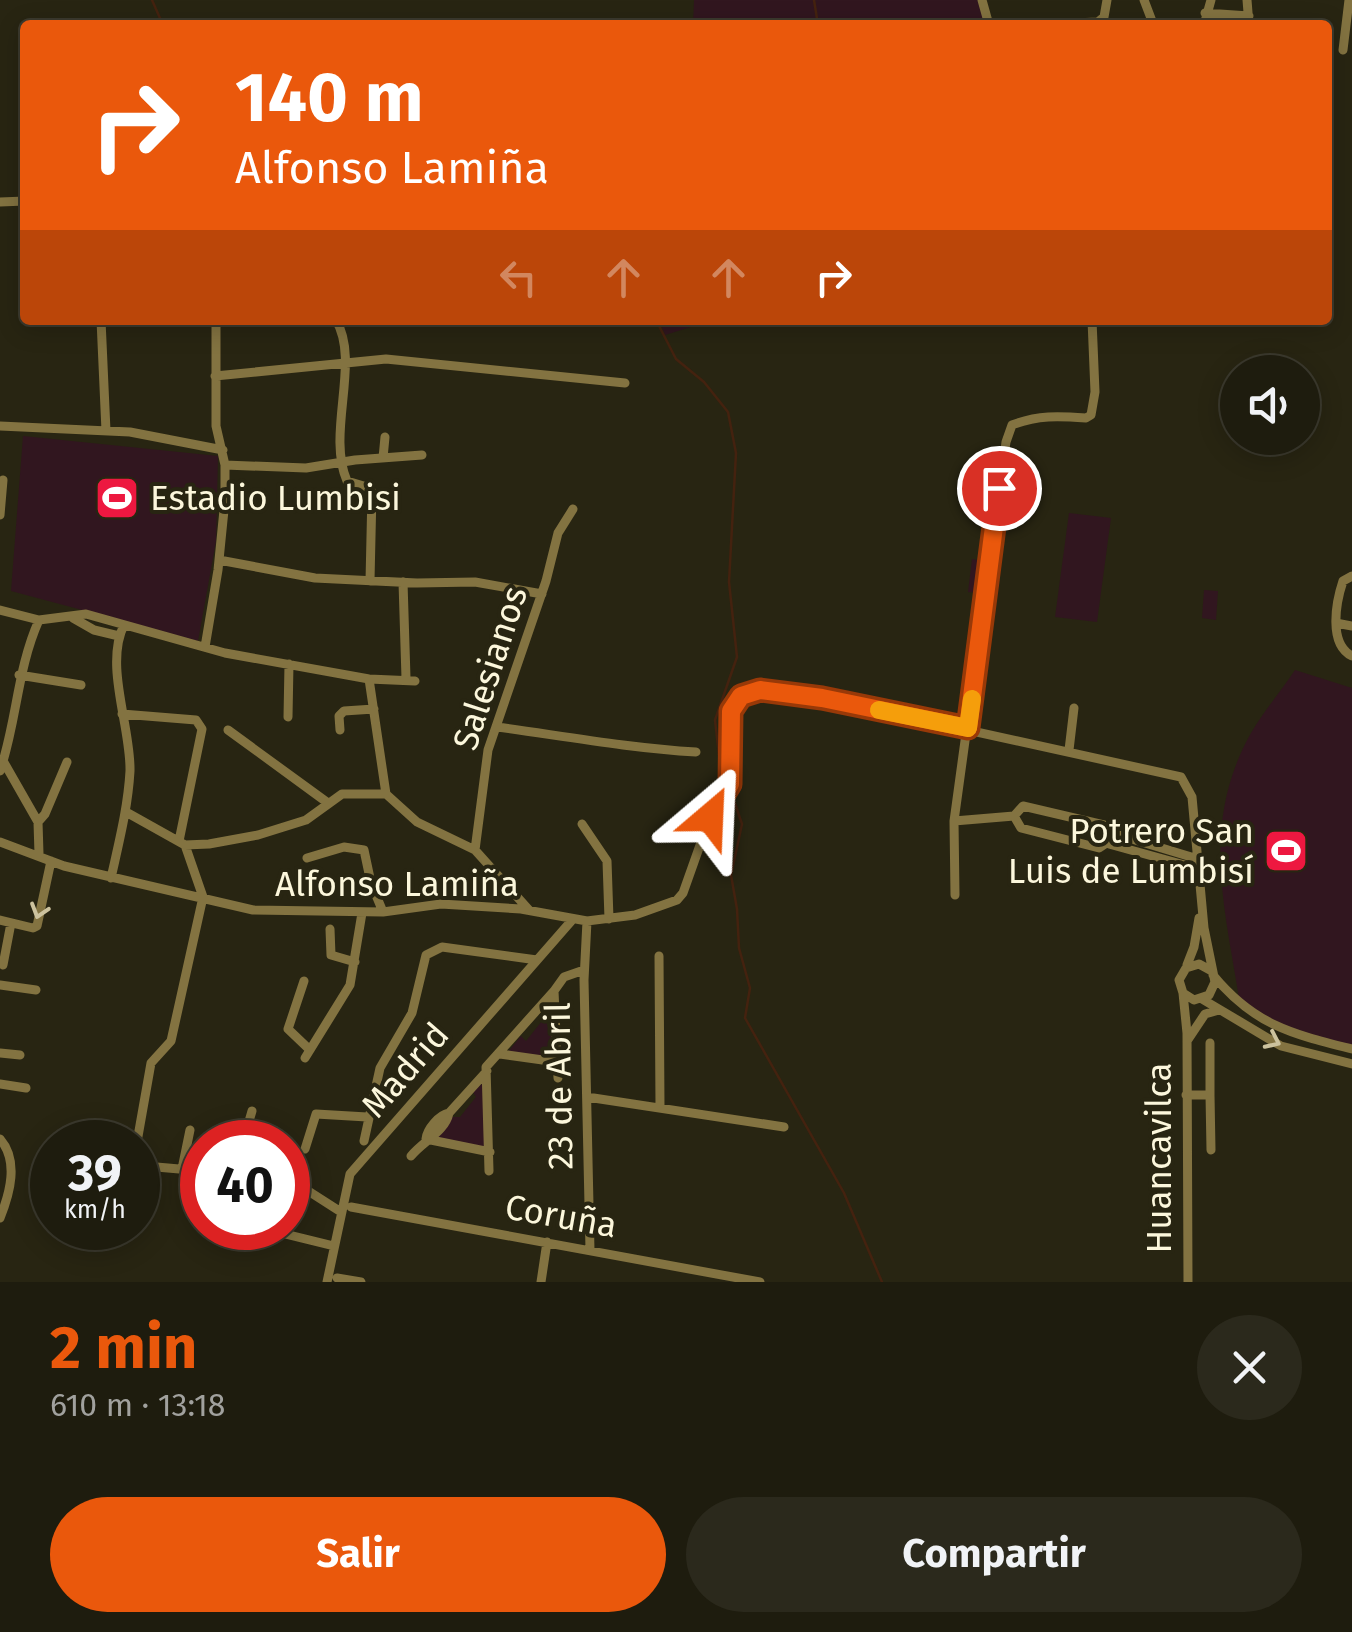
<!DOCTYPE html>
<html lang="es">
<meta charset="utf-8">
<style>
:root{--surface:#1e1c0e;--page:#2b291c;--text:#f1f3f6;--muted:#a1a19e;--line:#3c3a2e;--accent:#ea580c}
body{margin:0;font-family:"Fira Sans",sans-serif;background:var(--page);color:var(--text);height:100vh;display:flex;flex-direction:column;font-size:38px;white-space:nowrap}
*{box-sizing:border-box;margin:0}
p{font-size:32px;color:var(--muted)}
.icon{flex:none;width:55px;height:55px;fill:none;stroke:currentColor;stroke-width:2;stroke-linecap:round;stroke-linejoin:round}
.map{position:relative;height:1282px;overflow:hidden}
.panel{display:flex;flex-direction:column;background:var(--surface);flex:1}
.panel>*{flex:none}
.banner{position:absolute;left:20px;top:20px;width:1312px;height:305px;border-radius:10px;box-shadow:0 5px 25px #0003,0 0 0 2px var(--line);background:#ea580c;color:#fff;overflow:hidden}
.tools{position:absolute;left:1220px;top:355px;display:grid;gap:20px}
.tools a{display:grid;place-items:center;width:100px;height:100px;border-radius:50%;background:var(--surface);box-shadow:0 5px 25px #0003,0 0 0 2px var(--line);font-size:50px}
.speed{position:absolute;left:30px;top:1120px;display:flex;gap:20px;font-size:50px;font-weight:700;text-align:center}
.speed>*{display:grid;place-content:center;width:130px;height:130px;border-radius:50%;background:var(--surface);box-shadow:0 5px 25px #0003,0 0 0 2px var(--line);line-height:1}
.speed small{font-size:25px;font-weight:400}
.speed .limit{border:15px solid #d22;background:#fff;color:#111}
.pin{position:absolute;display:grid;place-items:center;width:85px;height:85px;color:#fff;margin:-42px;border:5px solid #fff;border-radius:50%;box-shadow:0 2px 10px #0007}
.me{position:absolute;width:110px;margin:-55px;rotate:26deg;stroke-linejoin:round;filter:drop-shadow(0 0 8px #0008)}
.turn{display:flex;align-items:center;gap:35px;height:210px;padding:0 50px;font-size:45px}
.turn .icon{width:130px;height:130px;stroke-width:2.5}
.turn b{display:block;font-size:70px;line-height:85px}
.lanes{display:flex;align-items:center;height:95px;padding:0 50px;background:#0003;justify-content:center;gap:50px;direction:ltr}
.lanes .off{opacity:.35}
.round{display:grid;place-items:center;flex:none;width:105px;height:105px;border-radius:52px;background:var(--page)}
.summary{display:flex;align-items:center;justify-content:space-between;height:170px;padding:0 50px}
h1{font-size:60px;font-weight:700;line-height:75px;color:var(--accent)}
.cta{display:flex;gap:20px;margin-top:auto;padding:20px 50px}
.cta a{flex:1;height:115px;border-radius:60px;background:var(--accent);color:#fff;font-size:40px;font-weight:700;line-height:115px;text-align:center}
.cta a+a{background:var(--page);color:var(--text)}
.map>svg:first-child{display:block}
.green{fill:#31161f}
.lines{fill:none;stroke-linecap:round;stroke-linejoin:round}
.stream{stroke:#44220f;stroke-width:2.5}
.minor{stroke:#837341;stroke-width:9}
.oneway{stroke:#ccc29e}
.route-casing{stroke:#983908;stroke-width:25}
.route{stroke:#ea580c;stroke-width:18}
.slow{stroke:#f59e0b;stroke-width:18}
.labels{text-anchor:middle;stroke-width:8;stroke-linejoin:round;paint-order:stroke}
.poi-label{font-size:35px;fill:#fcf7dc;stroke:#282512;text-anchor:start}
.street-label{font-size:35px;fill:#fcf7dc;stroke:#282512}
</style>
<div class="map">
<svg width="1352" height="1282" viewBox="0 0 1352 1282">
<rect width="100%" height="100%" fill="#282512"/>
<!-- green -->
<path class="green" d="M 694,0 L 980,0 L 987,25 L 693,25 Z
M 659,320 L 714,320 L 665,335 Z
M 23,436 L 218,456 L 216,541 L 198,641 L 11,591 Z
M 1069,513 L 1111,518 L 1097,622 L 1055,617 Z
M 972,559 L 984,561 L 980,593 L 968,592 Z
M 1204,590 L 1218,591 L 1216,620 L 1202,618 Z
M 1295,670 L 1352,688 L 1352,1049 L 1284,1032 L 1239,998 C 1224,904 1201,822 1251,733 C 1264,711 1281,691 1295,670 Z
M 549,1004 L 554,1058 L 508,1052 L 521,1036 L 526,1041 L 542,1021 L 540,1015 Z
M 483,1083 L 487,1151 L 434,1142 L 451,1117 L 460,1117 L 476,1097 L 473,1092 Z"/>
<g class="lines">
<!-- stream -->
<path class="stream" d="M 152,0 L 163,25
M 814,0 L 818,25
M 656,320 L 676,359 L 704,382 L 728,412 L 736,453 L 729,582 L 737,657 L 715,720 L 719,755 L 727,779
M 731,792 L 742,824 L 731,875 L 737,909 L 739,948 L 750,988 L 745,1018 L 844,1193 L 882,1282"/>
<!-- minor -->
<path class="minor" d="M 982,0 L 989,25
M 1144,0 L 1152,21 L 1158,25
M 1247,0 L 1249,25
M 1205,13 L 1249,16
M 1024,25 L 1098,22 L 1104,17 L 1107,0
M 1204,25 L 1211,0
M 1343,50 L 1349,0
M 0,202 L 25,201
M 101,320 L 106,431
M 336,320 C 361,362 326,433 347,481 L 367,487 L 372,492 L 370,581
M 215,376 L 386,359 L 625,383
M 0,426 L 130,432 L 223,450
M 383,458 L 385,437
M 225,465 L 306,468 L 355,460 L 422,455
M 0,515 L 3,480
M 219,560 L 315,578 L 417,583 L 475,582 L 542,594
M 1352,576 L 1343,581 C 1336,602 1328,644 1352,656
M 403,582 L 406,678
M 0,610 L 39,620 L 86,614 L 225,653 L 369,679 L 415,681
M 73,618 L 94,630 L 119,636
M 1336,623 L 1352,626
M 205,647 L 218,570 L 225,500 L 225,465 L 216,426 L 216,320
M 19,675 L 81,685
M 369,679 L 386,794
M 122,714 L 196,720 L 202,729 L 179,841
M 288,717 L 289,664
M 497,727 C 563,736 630,748 696,752
M 228,730 L 328,803
M 340,730 L 339,716 L 344,711 L 374,709
M 1069,750 L 1074,708
M 2,759 L 38,822 L 39,854
M 0,771 C 17,721 17,669 39,620
M 1023,806 L 1104,825 L 1112,833 L 1111,840 L 1099,848 L 1021,828 L 1014,816 Z
M 126,812 L 185,845 L 209,844 L 258,835 L 306,820 L 342,794 L 386,794 L 417,822 L 475,850 L 529,910
M 954,821 L 1014,816
M 38,822 L 45,814 L 67,762
M 582,824 L 607,861 L 609,919
M 1112,833 L 1198,859
M 0,842 L 64,866 L 253,910 L 383,912 L 441,904 L 521,909 L 587,921 L 635,915 L 677,900 L 683,893 L 710,817 L 731,784 L 731,711 L 734,703 L 748,692 L 760,689 L 822,698 L 1181,777 L 1192,797 L 1204,928 L 1215,982 L 1209,995 L 1194,1000 L 1183,993 L 1179,980 L 1186,968 L 1199,964 L 1210,970
M 1109,844 L 1199,869
M 475,850 L 488,750 L 546,581 L 558,533 L 573,509
M 307,858 L 344,847 L 364,850 L 371,883 L 383,912
M 111,878 C 119,842 128,807 130,771 C 131,727 104,665 124,625
M 955,895 L 954,821 L 1006,442 L 1012,425 C 1038,415 1058,416 1086,418 L 1091,415 L 1095,392 L 1092,320
M 0,920 L 33,928 L 37,926 L 51,861
M 587,921 L 584,980 L 590,1250
M 330,929 L 331,955 L 355,962
M 659,956 L 660,1106
M 3,965 L 11,923
M 1187,965 L 1194,947 L 1199,918
M 1213,975 C 1254,1025 1292,1034 1352,1049
M 304,981 L 288,1029 L 310,1050
M 0,985 L 36,990
M 1183,993 L 1187,1033 L 1188,1282
M 1202,999 L 1281,1046 L 1352,1064
M 1187,1041 L 1205,1014 L 1219,1010
M 0,1053 L 20,1055
M 500,1054 L 557,1062
M 305,1058 L 350,985 L 362,913
M 558,1078 L 554,991 L 564,977 L 584,970
M 0,1084 L 26,1088
M 1186,1095 L 1210,1095 L 1211,1150
M 1210,1095 L 1210,1043
M 587,1097 L 784,1127
M 0,1139 C 19,1161 10,1193 0,1218
M 426,1139 C 427,1129 439,1115 449,1113 L 487,1071
M 426,1139 L 490,1152
M 364,1141 L 380,1068 L 412,1013 L 426,955 L 442,947 L 537,960
M 137,1142 L 151,1063 L 171,1041 L 203,897 L 185,845
M 243,1142 L 252,1111
M 305,1149 L 316,1114 L 367,1117
M 411,1156 C 423,1141 445,1132 449,1113
M 138,1161 L 145,1166 L 202,1171
M 182,1169 L 190,1130
M 489,1171 L 486,1067 L 554,991
M 288,1178 L 341,1212
M 351,1207 L 760,1282
M 281,1233 L 334,1246
M 337,1278 L 361,1282
M 327,1282 L 350,1174 L 573,919
M 541,1282 L 547,1242"/>
</g>
<!-- one-way arrows -->
<defs><path id="oneway-chevron" d="M-2-3.5L2.5 0L-2 3.5" fill="none" stroke-width="1.6" stroke-linecap="round" stroke-linejoin="round" transform="scale(2.5)"/></defs>
<g class="oneway">
<use href="#oneway-chevron" transform="translate(39 911) rotate(107)"/>
<use href="#oneway-chevron" transform="translate(1273 1041) rotate(25)"/>
</g>
<g class="lines">
<defs>
<path id="route" d="M 710,817 L 730,784 L 731,711 L 741,696 L 760,690 L 822,698 L 968,728 L 999,488"/>
</defs>
<!-- route casing -->
<use href="#route" class="route-casing"/>
<!-- route -->
<use href="#route" class="route"/>
<!-- slow -->
<path class="slow" d="M 879,710 L 968,728 L 972,699"/>
</g>
<!-- icons -->
<defs>
<symbol id="stadium-square" viewBox="-11 -11 22 22"><rect x="-9" y="-9" width="18" height="18" rx="4" fill="#ed1840" stroke="#282512"/><path d="M0-5a6.5 5 0 1 0 0 10a6.5 5 0 1 0 0-10ZM-3.5-1.8h7v3.6h-7Z" fill="#fff"/></symbol>
</defs>
<g fill-rule="evenodd">
<use href="#stadium-square" x="92" y="473" width="50" height="50"/>
<use href="#stadium-square" x="1261" y="826" width="50" height="50"/>
</g>
<g class="labels">
<!-- poi labels -->
<g class="poi-label">
<text x="150" y="510">Estadio Lumbisi</text>
<text x="1254" y="843" text-anchor="end">Potrero San<tspan x="1254" dy="40">Luis de Lumbisí</tspan></text>
</g>
<!-- street labels -->
<g class="street-label">
<text transform="translate(490 668) rotate(-72)" y="12">Salesianos</text>
<text x="397" y="896">Alfonso Lamiña</text>
<text transform="translate(405 1070) rotate(-49)" y="12">Madrid</text>
<text transform="translate(559 1086) rotate(-91)" y="12">23 de Abril</text>
<text transform="translate(1159 1158) rotate(-90)" y="12">Huancavilca</text>
<text transform="translate(561 1216) rotate(10)" y="12">Coruña</text>
</g>
</g>
</svg>
<div class="tools">
<a><svg class="icon" aria-label="sound" viewBox="0 0 24 24"><path d="M4 9h4l5-4v14l-5-4H4zM17 9q2 3 0 6"/></svg></a>
</div>
<div class="speed"><div>39<small>km/h</small></div><div class="limit">40</div></div>
<div class="pin" style="left:999px;top:488px;background:#d93025"><svg class="icon" aria-label="arrive" viewBox="0 0 24 24"><path d="M6 21V4h12l-3 4 3 4H6"/></svg></div>
<svg class="me" style="left:710px;top:817px" viewBox="-20 -20 40 40"><path d="M0-17L14 15 0 8-14 15z" fill="#ea580c" stroke="#fff" stroke-width="4"/></svg>
<div class="banner">
<div class="turn"><svg class="icon" aria-label="right" viewBox="0 0 24 24"><path d="M7 20v-9h11M14 6l5 5-5 5"/></svg><div><b>140 m</b>Alfonso Lamiña</div></div>
<div class="lanes"><svg class="icon off" aria-label="left" viewBox="0 0 24 24"><path d="M17 20v-9H6M10 6l-5 5 5 5"/></svg><svg class="icon off" aria-label="ahead" viewBox="0 0 24 24"><path d="M12 20V5M6 11l6-6 6 6"/></svg><svg class="icon off" aria-label="ahead" viewBox="0 0 24 24"><path d="M12 20V5M6 11l6-6 6 6"/></svg><svg class="icon" aria-label="right" viewBox="0 0 24 24"><path d="M7 20v-9h11M14 6l5 5-5 5"/></svg></div>
</div>
</div>
<section class="panel">
<div class="summary"><div><h1>2 min</h1><p>610 m · 13:18</p></div><a class="round"><svg class="icon" aria-label="close" viewBox="0 0 24 24"><path d="M6 6l12 12M18 6L6 18"/></svg></a></div>
<div class="cta"><a>Salir</a><a>Compartir</a></div>
</section>
